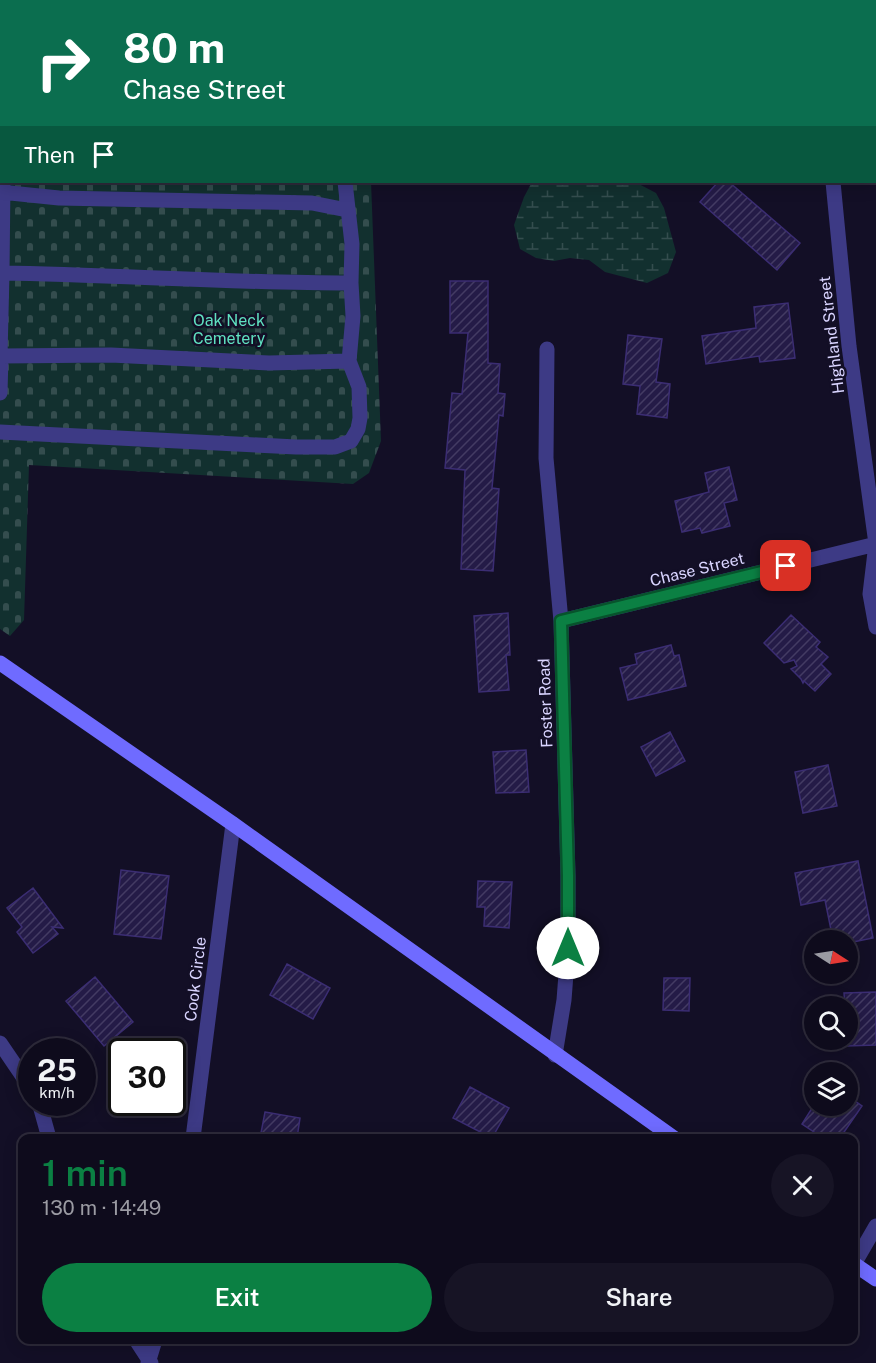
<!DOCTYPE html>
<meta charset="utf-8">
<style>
:root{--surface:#0e0b1c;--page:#171425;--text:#f1f3f6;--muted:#9b9ba3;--line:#2e2b3b;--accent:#0b8043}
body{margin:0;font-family:"Public Sans",sans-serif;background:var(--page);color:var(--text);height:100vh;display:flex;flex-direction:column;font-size:22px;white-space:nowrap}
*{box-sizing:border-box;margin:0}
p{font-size:20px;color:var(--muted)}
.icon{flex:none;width:33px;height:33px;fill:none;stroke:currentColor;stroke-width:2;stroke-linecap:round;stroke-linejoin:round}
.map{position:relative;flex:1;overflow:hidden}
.sheet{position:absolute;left:18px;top:1134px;width:840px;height:210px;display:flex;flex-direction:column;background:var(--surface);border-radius:12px;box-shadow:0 3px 15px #0003,0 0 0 2px var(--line)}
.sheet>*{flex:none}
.top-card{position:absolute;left:0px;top:0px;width:876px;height:183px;box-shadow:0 3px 15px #0003,0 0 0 2px var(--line);background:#0b6e4f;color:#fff;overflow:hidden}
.needle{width:39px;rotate:102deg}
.fabs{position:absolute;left:804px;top:930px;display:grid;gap:12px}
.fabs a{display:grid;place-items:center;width:54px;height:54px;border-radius:50%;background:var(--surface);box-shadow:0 3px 15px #0003,0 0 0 2px var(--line);font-size:30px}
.speed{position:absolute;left:18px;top:1038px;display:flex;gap:12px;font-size:30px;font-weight:700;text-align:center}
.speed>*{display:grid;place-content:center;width:78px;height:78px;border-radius:50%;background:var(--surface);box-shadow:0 3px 15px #0003,0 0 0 2px var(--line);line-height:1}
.speed small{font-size:15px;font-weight:400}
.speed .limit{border:3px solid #111;border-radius:9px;background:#fff;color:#111}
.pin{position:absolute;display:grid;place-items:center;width:51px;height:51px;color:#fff;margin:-26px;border-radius:12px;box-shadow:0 3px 9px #0006}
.me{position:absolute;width:66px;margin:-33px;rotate:0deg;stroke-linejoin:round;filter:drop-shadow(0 0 4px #0008)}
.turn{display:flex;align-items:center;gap:21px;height:126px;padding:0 24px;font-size:27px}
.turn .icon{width:78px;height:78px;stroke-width:2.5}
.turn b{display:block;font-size:42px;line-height:51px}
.then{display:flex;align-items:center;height:57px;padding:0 24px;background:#0003;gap:12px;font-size:22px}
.round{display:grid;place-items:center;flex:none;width:63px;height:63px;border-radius:32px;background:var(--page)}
.head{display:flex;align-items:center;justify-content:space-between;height:102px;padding:0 24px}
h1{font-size:36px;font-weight:600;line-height:45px;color:var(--accent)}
.button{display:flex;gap:12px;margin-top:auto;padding:12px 24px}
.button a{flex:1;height:69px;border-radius:36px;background:var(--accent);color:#fff;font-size:24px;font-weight:600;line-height:69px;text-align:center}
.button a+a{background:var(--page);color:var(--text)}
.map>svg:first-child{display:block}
.wetland{fill:url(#wetland-marsh)}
.cemetery{fill:url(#cemetery-stones)}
.building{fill:url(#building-hatch);stroke:#3b2d73;stroke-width:1.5}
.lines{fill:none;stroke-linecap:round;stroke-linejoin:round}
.lane{stroke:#3d3a85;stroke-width:15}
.street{stroke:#3d3a85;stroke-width:15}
.secondary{stroke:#6f6bff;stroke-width:15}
.route-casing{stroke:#07532c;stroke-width:15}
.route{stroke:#0b8043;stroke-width:10}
.labels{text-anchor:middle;stroke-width:5;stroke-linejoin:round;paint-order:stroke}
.park-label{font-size:16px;fill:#5fe0c0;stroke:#130f26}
.street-label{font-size:16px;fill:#d9d4ff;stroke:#130f26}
</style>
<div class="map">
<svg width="876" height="1363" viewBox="0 0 876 1363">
<defs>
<pattern id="wetland-marsh" width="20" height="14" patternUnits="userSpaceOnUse" patternTransform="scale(1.5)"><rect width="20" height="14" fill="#12302f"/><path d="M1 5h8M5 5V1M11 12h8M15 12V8" fill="none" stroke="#344d4e"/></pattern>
<pattern id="cemetery-stones" width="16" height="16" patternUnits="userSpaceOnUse" patternTransform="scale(1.5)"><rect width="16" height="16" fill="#12302f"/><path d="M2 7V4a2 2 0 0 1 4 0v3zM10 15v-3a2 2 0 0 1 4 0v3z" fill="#344d4e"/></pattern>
<pattern id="building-hatch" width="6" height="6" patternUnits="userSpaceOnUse" patternTransform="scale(1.5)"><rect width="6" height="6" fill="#241b47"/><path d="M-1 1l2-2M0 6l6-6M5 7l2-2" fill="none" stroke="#433b63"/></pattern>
</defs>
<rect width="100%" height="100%" fill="#130f26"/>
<!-- wetland -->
<path class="wetland" d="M 532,182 L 637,183 L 656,193 L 664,208 L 676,252 L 668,273 L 647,283 L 605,272 L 589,260 L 570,258 L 554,261 L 536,258 L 520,249 L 514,225 L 524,197 Z"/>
<!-- cemetery -->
<path class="cemetery" d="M 314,0 L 633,0 L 631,2 Z
M 0,63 L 2,182 L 371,182 L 381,441 L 369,473 L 353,484 L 29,465 L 24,620 L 10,636 L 0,629 Z"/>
<!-- building -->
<path class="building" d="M 718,182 L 729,182 L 800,243 L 777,270 L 700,202 Z
M 450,281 L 488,281 L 488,363 L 500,364 L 498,393 L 505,394 L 503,416 L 499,415 L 492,488 L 499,489 L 493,571 L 461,569 L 465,470 L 445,468 L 452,393 L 462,394 L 468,333 L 450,333 Z
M 788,303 L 795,358 L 760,362 L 759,356 L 706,364 L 702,336 L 756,328 L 754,307 Z
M 628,335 L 662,339 L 656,382 L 670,384 L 667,418 L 637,414 L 640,386 L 623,384 Z
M 729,467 L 737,500 L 724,503 L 730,526 L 702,533 L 700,528 L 682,532 L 675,501 L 709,492 L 705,473 Z
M 508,613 L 510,655 L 506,655 L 509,690 L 479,692 L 474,616 Z
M 791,615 L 820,642 L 816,647 L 828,657 L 821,664 L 831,674 L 815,691 L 804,681 L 803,683 L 801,679 L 791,669 L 797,666 L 794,660 L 784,663 L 764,643 Z
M 671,645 L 674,656 L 679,655 L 686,686 L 628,700 L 620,668 L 637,664 L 635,654 Z
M 670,732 L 685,761 L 656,776 L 641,747 Z
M 526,750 L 529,792 L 496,793 L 493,752 Z
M 828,765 L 837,806 L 803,813 L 795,772 Z
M 858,861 L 873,938 L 848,943 L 848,940 L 833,940 L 825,900 L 801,905 L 795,873 Z
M 121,870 L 169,876 L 161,939 L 114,934 Z
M 478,881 L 512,882 L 509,928 L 484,926 L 485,907 L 477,907 Z
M 33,888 L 63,928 L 52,927 L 58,934 L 33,953 L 17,932 L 22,927 L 7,908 Z
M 287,964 L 330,988 L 313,1019 L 270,995 Z
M 95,977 L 133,1022 L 104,1046 L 66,1001 Z
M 664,978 L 690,978 L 689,1011 L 663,1010 Z
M 876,992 L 876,1045 L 847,1046 L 848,1006 L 845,1006 L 844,993 Z
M 470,1087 L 509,1108 L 492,1138 L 453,1118 Z
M 848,1096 L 862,1106 L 840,1138 L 823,1138 L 802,1124 L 814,1105 L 848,1106 Z
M 265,1112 L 300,1118 L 297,1138 L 260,1138 Z"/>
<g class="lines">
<!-- lane -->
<path class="lane" d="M 442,0 L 446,2
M 15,2 L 15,0
M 157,2 L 157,0
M 569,2 L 571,0
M 0,95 L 2,95
M 345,182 L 352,244 L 351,283
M 0,192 L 59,198 L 312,203 L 347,210
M 0,272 L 2,273 L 0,356
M 0,393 L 1,356 L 111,355 L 269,363 L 349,361
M 0,432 L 296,447 L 335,447 L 351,441 L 358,429 L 360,418 L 359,387 L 349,361 L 353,316 L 351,283 C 234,283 118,275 2,273 L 3,182"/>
<!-- street -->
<path class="street" d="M 0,12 L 2,13
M 874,135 L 876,134
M 833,182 L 849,346 L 876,544 L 870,594 L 876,627
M 547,349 L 546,458 L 561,621 L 568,876 L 568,948 L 564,1000 L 555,1055
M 561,621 L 876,544
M 0,1043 L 32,1090
M 39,1102 L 49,1138
M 193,1138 L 233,824
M 854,1264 L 876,1226
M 136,1340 L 151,1363
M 148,1363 L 155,1340"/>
<!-- secondary -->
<path class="secondary" d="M 0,663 L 233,824 L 674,1138
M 854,1264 L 876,1279"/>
</g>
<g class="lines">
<defs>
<path id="route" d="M 568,948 L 568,876 L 561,621 L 786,566"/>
</defs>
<!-- route casing -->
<use href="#route" class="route-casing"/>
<!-- route -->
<use href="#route" class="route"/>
</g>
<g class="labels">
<!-- park labels -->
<g class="park-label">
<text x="229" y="326">Oak Neck<tspan x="229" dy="18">Cemetery</tspan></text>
</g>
<!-- street labels -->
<g class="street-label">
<text transform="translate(831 335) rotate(-97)" y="6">Highland Street</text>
<text transform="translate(697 569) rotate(-14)" y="6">Chase Street</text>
<text transform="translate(545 703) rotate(-92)" y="6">Foster Road</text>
<text transform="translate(195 979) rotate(-83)" y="6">Cook Circle</text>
</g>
</g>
</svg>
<div class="fabs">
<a><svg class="needle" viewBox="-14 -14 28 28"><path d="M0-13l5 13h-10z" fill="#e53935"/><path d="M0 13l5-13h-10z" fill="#9b9ba3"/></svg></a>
<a><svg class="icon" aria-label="search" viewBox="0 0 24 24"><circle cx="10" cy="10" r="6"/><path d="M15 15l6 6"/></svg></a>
<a><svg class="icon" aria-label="layers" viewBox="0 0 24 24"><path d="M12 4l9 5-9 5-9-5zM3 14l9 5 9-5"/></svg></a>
</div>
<div class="speed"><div>25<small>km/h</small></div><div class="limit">30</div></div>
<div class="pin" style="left:786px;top:566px;background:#d93025"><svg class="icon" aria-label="arrive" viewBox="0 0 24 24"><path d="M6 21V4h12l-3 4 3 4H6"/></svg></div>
<svg class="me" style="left:568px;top:948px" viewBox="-20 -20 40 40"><circle r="19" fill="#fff"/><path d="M0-13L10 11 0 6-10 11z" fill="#0b8043"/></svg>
<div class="top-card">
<div class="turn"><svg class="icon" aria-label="right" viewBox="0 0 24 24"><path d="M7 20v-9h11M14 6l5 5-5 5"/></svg><div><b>80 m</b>Chase Street</div></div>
<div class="then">Then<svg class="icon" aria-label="arrive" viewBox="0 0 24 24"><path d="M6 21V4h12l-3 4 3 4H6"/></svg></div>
</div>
<section class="sheet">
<div class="head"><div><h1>1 min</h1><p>130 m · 14:49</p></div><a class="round"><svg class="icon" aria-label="close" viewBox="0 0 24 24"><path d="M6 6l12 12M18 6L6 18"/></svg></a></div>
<div class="button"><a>Exit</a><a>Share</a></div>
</section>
</div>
